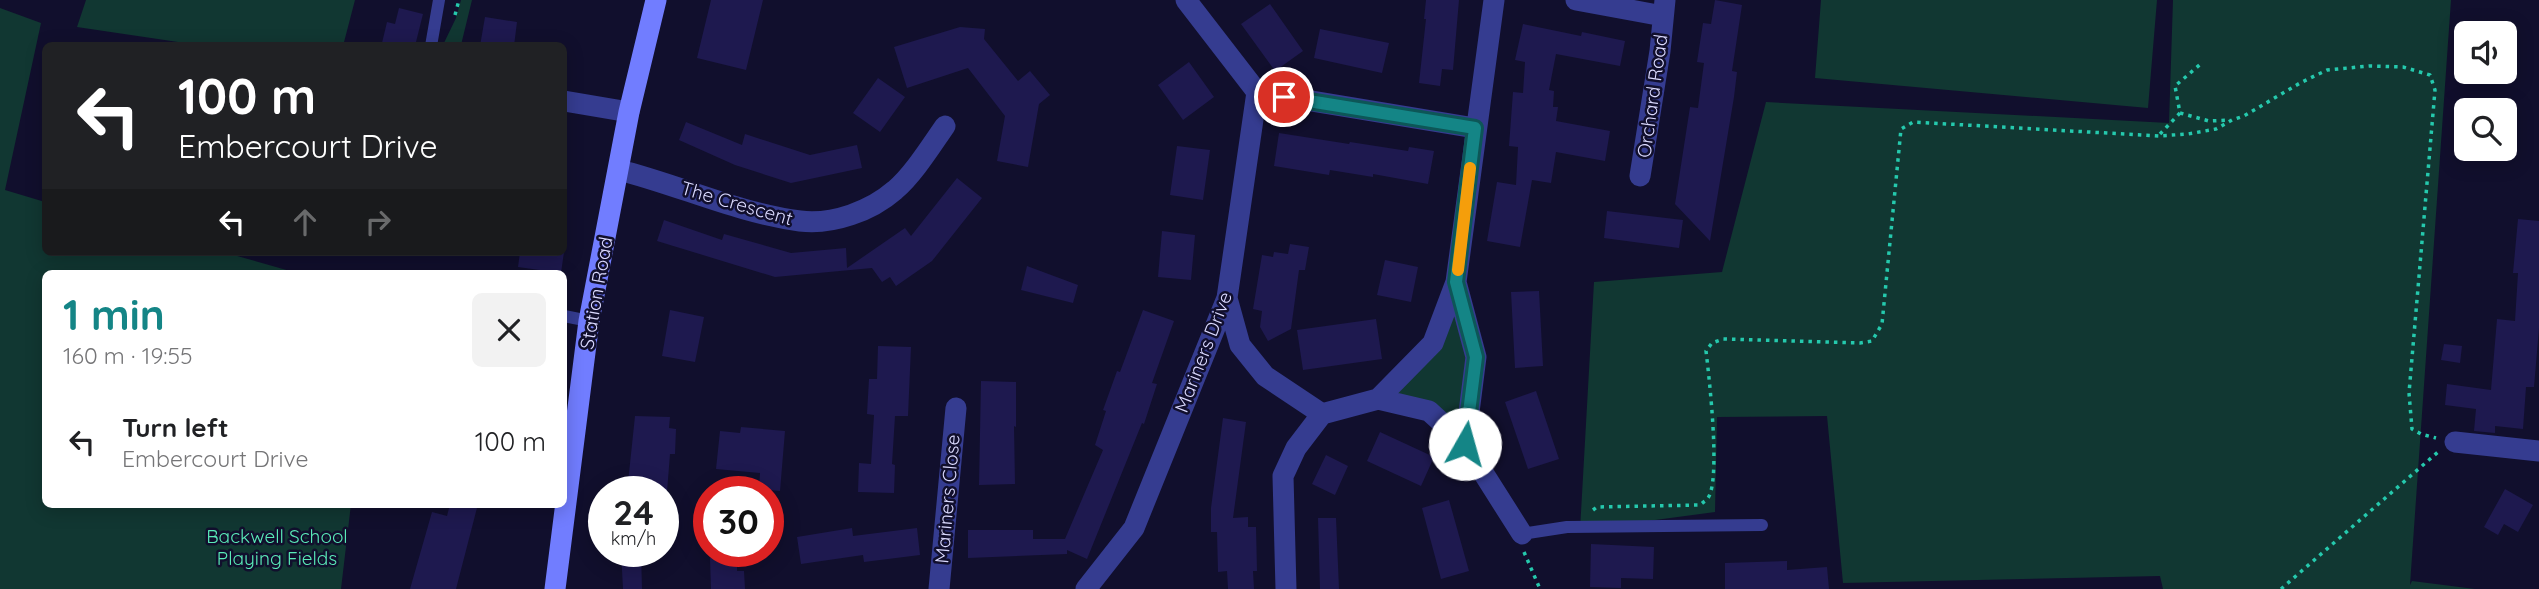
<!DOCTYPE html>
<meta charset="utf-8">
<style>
:root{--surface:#fff;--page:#f2f2f2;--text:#202124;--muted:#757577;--accent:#148586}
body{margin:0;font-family:Quicksand,sans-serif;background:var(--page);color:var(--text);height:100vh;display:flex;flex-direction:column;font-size:26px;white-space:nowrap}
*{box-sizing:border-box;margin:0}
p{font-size:23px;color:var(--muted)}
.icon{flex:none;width:38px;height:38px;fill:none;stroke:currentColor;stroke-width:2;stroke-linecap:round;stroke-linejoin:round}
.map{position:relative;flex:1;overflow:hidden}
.side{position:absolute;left:42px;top:270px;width:525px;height:238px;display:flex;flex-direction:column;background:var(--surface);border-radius:10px;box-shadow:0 4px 18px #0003}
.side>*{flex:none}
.hud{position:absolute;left:42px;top:42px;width:525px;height:214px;border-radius:10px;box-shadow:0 4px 18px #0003;background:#202124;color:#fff;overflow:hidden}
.fabs{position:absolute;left:2454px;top:21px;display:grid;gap:14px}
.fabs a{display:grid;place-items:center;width:63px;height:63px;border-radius:10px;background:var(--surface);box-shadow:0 4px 18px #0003;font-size:35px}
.speed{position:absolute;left:588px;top:476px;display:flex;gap:14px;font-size:35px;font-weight:700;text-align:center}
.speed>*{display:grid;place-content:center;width:91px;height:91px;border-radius:50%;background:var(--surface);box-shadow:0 4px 18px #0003;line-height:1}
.speed small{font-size:18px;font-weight:400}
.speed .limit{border:10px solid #d22;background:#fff;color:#111}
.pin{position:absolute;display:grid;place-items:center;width:60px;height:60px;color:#fff;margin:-30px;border:4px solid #fff;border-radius:50%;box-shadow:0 2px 7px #0007}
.me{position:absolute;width:77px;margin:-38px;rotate:7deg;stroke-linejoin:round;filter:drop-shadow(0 0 5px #0008)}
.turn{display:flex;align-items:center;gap:24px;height:147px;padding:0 21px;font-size:32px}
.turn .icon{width:91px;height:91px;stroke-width:2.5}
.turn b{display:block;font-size:49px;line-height:60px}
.lanes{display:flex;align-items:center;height:66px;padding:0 21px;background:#0003;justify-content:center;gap:35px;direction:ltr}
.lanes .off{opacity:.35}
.round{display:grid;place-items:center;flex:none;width:74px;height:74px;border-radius:10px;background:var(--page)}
.overview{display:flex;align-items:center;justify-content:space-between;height:119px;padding:0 21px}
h1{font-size:42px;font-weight:800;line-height:52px;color:var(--accent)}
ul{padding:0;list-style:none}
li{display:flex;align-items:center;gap:21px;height:105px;padding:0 21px}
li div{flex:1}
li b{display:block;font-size:26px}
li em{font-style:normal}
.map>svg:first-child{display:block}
.green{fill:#113732}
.building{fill:#1e194f}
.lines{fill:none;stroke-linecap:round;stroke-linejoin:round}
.path{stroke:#25c9ad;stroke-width:3.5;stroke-dasharray:3.5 5;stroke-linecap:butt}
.lane{stroke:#353c90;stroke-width:12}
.street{stroke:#353c90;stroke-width:21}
.secondary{stroke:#717dff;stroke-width:21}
.route-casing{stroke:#0d5657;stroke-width:18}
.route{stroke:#148586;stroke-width:12}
.slow{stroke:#f59e0b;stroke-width:12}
.labels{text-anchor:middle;stroke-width:5;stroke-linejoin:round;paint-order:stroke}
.street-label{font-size:19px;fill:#dbdaff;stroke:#110f2d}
.park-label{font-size:19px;fill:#5aebb8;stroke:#110f2d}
</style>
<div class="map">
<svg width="2539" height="589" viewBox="0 0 2539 589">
<rect width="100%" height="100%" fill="#110f2d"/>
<!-- green -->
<path class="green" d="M 86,0 L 355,0 L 343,46 L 205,46 L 77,27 Z
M 461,0 L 472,0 L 461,45 L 443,45 L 456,18 Z
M 1821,0 L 2157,0 L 2148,108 L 1815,78 Z
M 2173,0 L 2451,0 L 2410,585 L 2412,581 L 2475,589 L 2163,589 L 2160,576 L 1843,583 L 1827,416 L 1717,417 L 1715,512 L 1580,530 L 1594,282 L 1722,272 L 1766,102 L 2169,123 Z
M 0,8 L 41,23 L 5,190 L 45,202 L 46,252 L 223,252 L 297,273 L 46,273 L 46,504 L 351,504 L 341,589 L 0,589 Z
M 1456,282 L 1475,357 L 1464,443 L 1429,411 L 1379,399 L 1433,343 Z"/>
<!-- building -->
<path class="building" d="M 711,0 L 763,0 L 746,70 L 697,58 Z
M 1426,0 L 1459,0 L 1453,70 L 1442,69 L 1440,86 L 1419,83 L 1426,19 L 1424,19 Z
M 1715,0 L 1742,5 L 1732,71 L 1737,72 L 1734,97 L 1710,241 L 1675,204 L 1690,107 L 1698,108 L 1704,63 L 1697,62 L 1703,23 L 1711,24 Z
M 1270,4 L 1303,51 L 1275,71 L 1241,24 Z
M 399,8 L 423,14 L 415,46 L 392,46 L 382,43 L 387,22 L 395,24 Z
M 485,17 L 517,22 L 514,46 L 480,46 Z
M 1523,24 L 1581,36 L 1582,32 L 1625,41 L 1620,66 L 1556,54 L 1549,90 L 1554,91 L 1553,107 L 1558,107 L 1556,121 L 1610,131 L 1605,161 L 1556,152 L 1551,183 L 1532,180 L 1520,247 L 1487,241 L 1497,182 L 1516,185 L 1518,147 L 1509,146 L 1513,92 L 1523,93 L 1525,62 L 1515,60 Z
M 960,27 L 985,29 L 984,39 L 1018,81 L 1030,71 L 1050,95 L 1039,104 L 1028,167 L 997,161 L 1005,116 L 968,68 L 907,88 L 894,47 Z
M 1320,29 L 1389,43 L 1382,73 L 1314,58 Z
M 1189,62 L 1214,97 L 1183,120 L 1158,85 Z
M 878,78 L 905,97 L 880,132 L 853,113 Z
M 686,122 L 742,145 L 745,134 L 810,155 L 857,145 L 862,168 L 791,183 L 735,165 L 679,140 Z
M 1279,133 L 1349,144 L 1350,142 L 1408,151 L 1409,147 L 1434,151 L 1428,184 L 1373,174 L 1373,177 L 1330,170 L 1329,175 L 1274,166 Z
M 1177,146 L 1210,150 L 1203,200 L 1170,195 Z
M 957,178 L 982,198 L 932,261 L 896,286 L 890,277 L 882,282 L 872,268 L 775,277 L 657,241 L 664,220 L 722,240 L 724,234 L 791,253 L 846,248 L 847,268 L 905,228 L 911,236 Z
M 1607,211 L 1683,220 L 1679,248 L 1604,238 Z
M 2518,219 L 2539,221 L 2539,328 L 2534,387 L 2526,387 L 2523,429 L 2495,426 L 2495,433 L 2474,431 L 2476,409 L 2445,405 L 2447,384 L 2491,390 L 2497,319 L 2515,321 L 2518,273 L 2513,273 Z
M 1162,231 L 1195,235 L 1191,280 L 1158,277 Z
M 1290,244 L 1309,247 L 1305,270 L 1299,270 L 1291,329 L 1268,341 L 1260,327 L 1262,311 L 1253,309 L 1262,255 L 1273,257 L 1274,252 L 1288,254 Z
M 520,252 L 564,252 L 561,273 L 518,267 Z
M 1385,260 L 1418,267 L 1411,302 L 1377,295 Z
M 1027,266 L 1078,285 L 1073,303 L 1021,290 Z
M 1539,291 L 1543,366 L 1515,368 L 1511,292 Z
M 670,310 L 704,317 L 695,362 L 662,356 Z
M 1143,310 L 1174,321 L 1152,383 L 1157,384 L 1144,424 L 1142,423 L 1087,559 L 1067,550 L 1067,554 L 968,558 L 968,530 L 1033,530 L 1033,539 L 1065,539 L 1103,450 L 1095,445 L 1106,411 L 1103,410 L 1117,371 L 1120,372 Z
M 1376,319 L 1382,359 L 1303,370 L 1297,330 Z
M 2444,344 L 2462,346 L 2460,363 L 2441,360 Z
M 878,346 L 911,347 L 908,416 L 895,416 L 892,464 L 895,465 L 894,493 L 858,492 L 859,463 L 871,464 L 874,415 L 867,414 L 869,379 L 877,379 Z
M 981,381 L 1016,382 L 1016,427 L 1014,426 L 1015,484 L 979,485 Z
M 1536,391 L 1559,459 L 1528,469 L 1505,402 Z
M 635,416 L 670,417 L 669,428 L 676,429 L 675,454 L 670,454 L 667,492 L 627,492 Z
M 1223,418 L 1246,422 L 1233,518 L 1248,517 L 1248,527 L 1256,527 L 1257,571 L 1253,571 L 1254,589 L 1228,589 L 1227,571 L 1218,572 L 1217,532 L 1211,532 L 1211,508 Z
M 741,427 L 785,431 L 780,491 L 759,489 L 760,473 L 716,469 L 720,431 L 740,433 Z
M 1380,432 L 1434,457 L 1421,486 L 1367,461 Z
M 1326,455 L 1348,466 L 1335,495 L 1312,484 Z
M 2505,489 L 2533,505 L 2518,532 L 2504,524 L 2498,535 L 2484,527 Z
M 1449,500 L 1469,571 L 1441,579 L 1422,508 Z
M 450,504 L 478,504 L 456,589 L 410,589 L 432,512 L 447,516 Z
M 1318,518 L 1336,518 L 1339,589 L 1320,589 Z
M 852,528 L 853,536 L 917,528 L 920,555 L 864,562 L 863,555 L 801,564 L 797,537 Z
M 1591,544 L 1654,547 L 1653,579 L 1621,578 L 1621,588 L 1590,587 Z
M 621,551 L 641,551 L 642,589 L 623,589 Z
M 737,557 L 737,571 L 744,571 L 745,589 L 711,589 L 710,558 Z
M 1787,561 L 1787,570 L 1827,567 L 1829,589 L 1725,589 L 1725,563 Z"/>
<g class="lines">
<!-- path -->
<path class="path" d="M 455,15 L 459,0
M 2180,113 L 2209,121 L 2230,120
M 2160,134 L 2180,113 L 2175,86 L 2203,62
M 1593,510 L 1597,507 L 1700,505 C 1703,502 1706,501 1708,498 C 1721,480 1709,376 1706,351 L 1712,343 L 1723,339 L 1860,343 L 1872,341 L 1882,324 L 1901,129 L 1913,122 L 2159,136 L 2188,134 L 2216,129 L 2232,120 L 2244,116 L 2300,83 L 2327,70 L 2369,66 L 2403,67 L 2430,75 L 2435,90 L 2409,393 L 2412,429 L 2421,434 L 2436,438
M 1524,552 L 1540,589
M 2281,589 L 2438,452"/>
<!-- lane -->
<path class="lane" d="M 431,46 L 439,0
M 564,316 L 589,321
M 1522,534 L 1567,527 L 1762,525"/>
<!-- street -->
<path class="street" d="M 1186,0 L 1257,92 L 1475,128
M 1494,0 L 1456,282 L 1476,357 L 1465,444 L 1522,534
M 1576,0 L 1663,16
M 564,101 L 629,112
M 619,170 C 679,185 738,213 800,221 C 833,225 871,211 895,190 C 913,175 931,146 945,126
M 1640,176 L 1660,51 L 1665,0
M 1227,298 L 1240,345 L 1265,376 L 1322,414 L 1378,399 L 1433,343 L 1456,282
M 1378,399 L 1429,411 L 1465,444
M 2455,442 L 2539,451
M 939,589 L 956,408
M 1086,589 L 1134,528 L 1227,298 L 1257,92
M 1286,589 L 1283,476 L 1296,448 L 1322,414"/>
<!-- secondary -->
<path class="secondary" d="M 555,589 L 589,321 L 629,112 L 656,0"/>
</g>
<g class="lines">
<defs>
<path id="route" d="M 1284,97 L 1475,128 L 1456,282 L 1476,357 L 1465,444"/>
</defs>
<!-- route casing -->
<use href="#route" class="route-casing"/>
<!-- route -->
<use href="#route" class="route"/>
<!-- slow -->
<path class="slow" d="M 1458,270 L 1470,168"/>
</g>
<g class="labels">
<!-- street labels -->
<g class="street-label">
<text transform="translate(1652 96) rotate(-82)" y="7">Orchard Road</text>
<text transform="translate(737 203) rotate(16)" y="7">The Crescent</text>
<text transform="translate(596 293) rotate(-80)" y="7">Station Road</text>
<text transform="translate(1203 352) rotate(-69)" y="7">Mariners Drive</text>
<text transform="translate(947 499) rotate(-85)" y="7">Mariners Close</text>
</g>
<!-- park labels -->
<g class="park-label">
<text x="277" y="543">Backwell School<tspan x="277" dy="22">Playing Fields</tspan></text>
</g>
</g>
</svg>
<div class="fabs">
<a><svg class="icon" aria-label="sound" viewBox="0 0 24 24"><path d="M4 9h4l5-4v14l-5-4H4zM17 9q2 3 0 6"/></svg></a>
<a><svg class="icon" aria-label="search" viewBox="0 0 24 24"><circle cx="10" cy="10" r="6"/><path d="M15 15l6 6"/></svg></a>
</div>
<div class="speed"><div>24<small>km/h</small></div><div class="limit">30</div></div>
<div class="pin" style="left:1284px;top:97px;background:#d93025"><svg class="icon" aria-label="arrive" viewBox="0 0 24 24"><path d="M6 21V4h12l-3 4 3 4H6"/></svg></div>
<svg class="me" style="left:1465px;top:444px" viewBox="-20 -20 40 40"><circle r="19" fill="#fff"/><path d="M0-13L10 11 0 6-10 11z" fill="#148586"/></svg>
<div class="hud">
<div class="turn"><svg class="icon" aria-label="left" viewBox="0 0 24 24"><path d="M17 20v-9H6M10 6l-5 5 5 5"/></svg><div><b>100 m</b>Embercourt Drive</div></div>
<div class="lanes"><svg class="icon" aria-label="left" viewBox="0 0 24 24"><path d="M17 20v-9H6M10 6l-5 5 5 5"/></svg><svg class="icon off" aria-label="ahead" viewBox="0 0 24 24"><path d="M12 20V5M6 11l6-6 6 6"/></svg><svg class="icon off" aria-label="right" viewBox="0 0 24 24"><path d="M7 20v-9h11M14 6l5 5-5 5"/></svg></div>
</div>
<section class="side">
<div class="overview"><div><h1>1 min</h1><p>160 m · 19:55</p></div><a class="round"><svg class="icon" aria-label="close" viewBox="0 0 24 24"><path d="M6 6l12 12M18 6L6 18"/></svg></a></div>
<ul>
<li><svg class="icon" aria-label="left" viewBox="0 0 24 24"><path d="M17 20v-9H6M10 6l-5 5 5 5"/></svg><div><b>Turn left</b><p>Embercourt Drive</p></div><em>100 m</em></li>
</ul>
</section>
</div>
